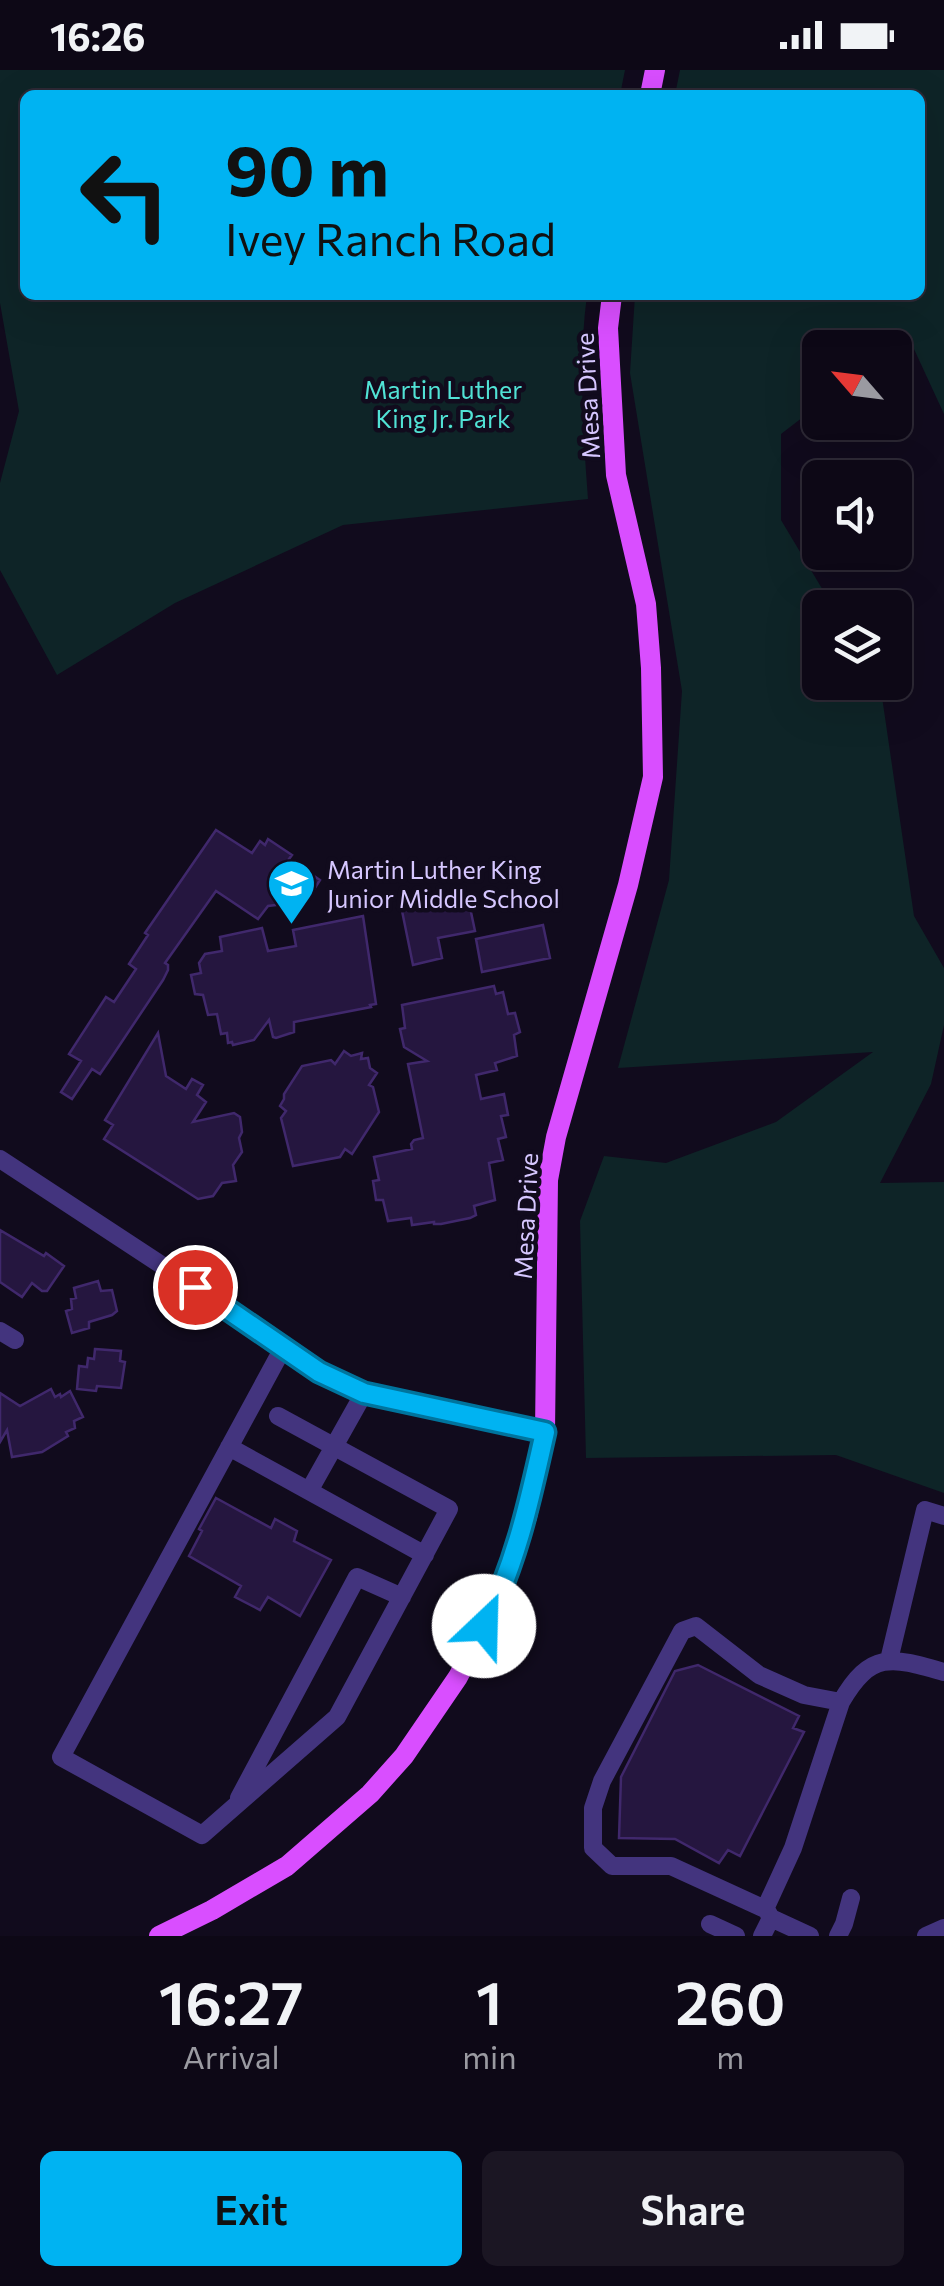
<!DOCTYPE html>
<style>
:root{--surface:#0d0816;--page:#1b1623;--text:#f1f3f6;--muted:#9a9aa1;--line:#2d2935;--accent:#00b3f2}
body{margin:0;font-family:Commissioner,sans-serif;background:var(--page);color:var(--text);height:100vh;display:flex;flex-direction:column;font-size:38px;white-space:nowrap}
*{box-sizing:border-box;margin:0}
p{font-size:32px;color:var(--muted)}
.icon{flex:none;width:55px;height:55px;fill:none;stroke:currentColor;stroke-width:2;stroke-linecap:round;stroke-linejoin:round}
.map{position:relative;height:1866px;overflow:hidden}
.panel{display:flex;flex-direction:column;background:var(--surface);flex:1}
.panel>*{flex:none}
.top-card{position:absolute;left:20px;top:20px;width:905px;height:210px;border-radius:15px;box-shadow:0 10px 40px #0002,0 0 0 2px var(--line);background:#00b3f2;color:#111;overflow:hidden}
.needle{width:65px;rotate:298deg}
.controls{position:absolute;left:802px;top:260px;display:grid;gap:20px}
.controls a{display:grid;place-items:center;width:110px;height:110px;border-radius:15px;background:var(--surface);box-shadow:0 10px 40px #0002,0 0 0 2px var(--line);font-size:50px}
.pin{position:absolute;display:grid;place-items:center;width:85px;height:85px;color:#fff;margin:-42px;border:5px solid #fff;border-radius:50%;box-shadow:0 2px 10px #0007}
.me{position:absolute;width:110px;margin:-55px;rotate:24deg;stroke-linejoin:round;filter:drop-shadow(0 0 8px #0008)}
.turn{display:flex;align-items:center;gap:35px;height:210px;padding:0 40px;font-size:45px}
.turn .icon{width:130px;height:130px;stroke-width:2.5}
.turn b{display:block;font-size:70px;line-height:85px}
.eta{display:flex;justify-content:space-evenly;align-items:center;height:170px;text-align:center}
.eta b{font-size:60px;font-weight:600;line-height:70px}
.primary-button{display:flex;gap:20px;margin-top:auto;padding:20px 40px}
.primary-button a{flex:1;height:115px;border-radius:15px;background:var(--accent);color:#111;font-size:40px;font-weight:600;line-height:115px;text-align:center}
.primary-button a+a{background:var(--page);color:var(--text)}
.status{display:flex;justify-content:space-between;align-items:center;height:70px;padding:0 50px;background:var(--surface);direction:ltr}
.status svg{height:28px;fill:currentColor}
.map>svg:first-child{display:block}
.green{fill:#0e2427}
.building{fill:#25163f;stroke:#40286c;stroke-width:2.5}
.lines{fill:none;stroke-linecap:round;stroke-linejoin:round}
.minor{stroke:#43347e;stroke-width:18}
.major{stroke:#d94eff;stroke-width:20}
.route-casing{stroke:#00749d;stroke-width:25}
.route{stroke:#00b3f2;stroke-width:18}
.labels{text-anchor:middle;stroke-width:9;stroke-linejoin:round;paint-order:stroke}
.park-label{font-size:25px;fill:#51e2d5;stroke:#110b1d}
.street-label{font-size:25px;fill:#d6c7ff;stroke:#110b1d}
.poi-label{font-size:25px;fill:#d6c7ff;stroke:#110b1d;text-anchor:start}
</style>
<div class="status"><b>16:26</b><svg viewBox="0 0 49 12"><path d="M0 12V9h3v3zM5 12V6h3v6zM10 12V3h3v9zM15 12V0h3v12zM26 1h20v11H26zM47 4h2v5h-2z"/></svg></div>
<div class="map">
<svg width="944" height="1866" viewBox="0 0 944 1866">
<rect width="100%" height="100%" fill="#110b1d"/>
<!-- green -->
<path class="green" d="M 0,0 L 625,0 L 620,25 L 25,25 L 25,225 L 587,225 C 578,292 583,361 588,429 L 343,455 L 175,533 L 57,605 L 0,500 L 0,413 L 19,341 L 0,233 Z
M 680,0 L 944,0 L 944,344 L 908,266 L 892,277 L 820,278 L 820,334 L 781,364 L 781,450 L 833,537 L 820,538 L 820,612 L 876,613 L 881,620 L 914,846 L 944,898 L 944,955 L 931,1014 L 880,1113 L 944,1112 L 944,1423 L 836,1385 L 586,1388 L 580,1151 L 604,1086 L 666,1093 L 776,1052 L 873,982 L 618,998 L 669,810 L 682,621 L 630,303 L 635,225 L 920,225 L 920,25 L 675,25 Z"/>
<!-- building -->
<path class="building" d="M 216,760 L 252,783 L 260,771 L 265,775 L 268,769 L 292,785 L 289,789 L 320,810 L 304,835 L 295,828 L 292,833 L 268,836 L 258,849 L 216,821 L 165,893 L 168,895 L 168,900 L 163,910 L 113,985 L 100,1004 L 92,999 L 72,1029 L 61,1022 L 81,991 L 69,984 L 106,927 L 114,932 L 136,899 L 129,894 L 148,865 L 145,863 Z
M 429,824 L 431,835 L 468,828 L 475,861 L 438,868 L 442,888 L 413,895 L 400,831 Z
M 363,846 L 376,934 L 370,935 L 371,937 L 294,952 L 294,962 L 276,968 L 273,967 L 269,950 L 254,970 L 233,975 L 232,972 L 228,973 L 227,963 L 221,964 L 217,944 L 208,945 L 203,925 L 195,924 L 191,905 L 201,903 L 199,893 L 205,884 L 222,881 L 220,867 L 262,858 L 268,881 L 296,876 L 293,860 Z
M 543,855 L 550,888 L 482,902 L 476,869 Z
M 494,916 L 496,924 L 503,922 L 508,944 L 515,943 L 520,962 L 514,965 L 517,986 L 495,993 L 497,1000 L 476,1005 L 481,1029 L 504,1024 L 508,1045 L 501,1046 L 506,1067 L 498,1069 L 503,1090 L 489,1093 L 495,1130 L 474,1136 L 476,1145 L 470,1148 L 441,1154 L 434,1154 L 434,1152 L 412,1155 L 411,1148 L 388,1151 L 383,1130 L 376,1130 L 373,1111 L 379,1110 L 374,1087 L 412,1079 L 411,1074 L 414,1070 L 423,1068 L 408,994 L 427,991 L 404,977 L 400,959 L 405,958 L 402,935 Z
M 158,963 L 166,1006 L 186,1019 L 192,1009 L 203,1015 L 197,1025 L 206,1032 L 193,1052 L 234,1043 L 240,1047 L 242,1062 L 239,1068 L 242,1082 L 233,1095 L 236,1111 L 222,1113 L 213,1126 L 198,1129 L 104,1069 L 113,1055 L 105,1050 Z
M 344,981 L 351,986 L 362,983 L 361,989 L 368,988 L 370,998 L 377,1003 L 369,1015 L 373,1017 L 379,1042 L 352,1084 L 345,1079 L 340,1087 L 293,1096 L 281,1048 L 286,1041 L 280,1036 L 284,1029 L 284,1024 L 302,996 L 331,990 L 335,994 Z
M 0,1160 L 44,1186 L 46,1183 L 64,1196 L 47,1221 L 42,1221 L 32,1213 L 22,1227 L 0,1212 Z
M 98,1211 L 101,1221 L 112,1220 L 117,1241 L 112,1245 L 89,1252 L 89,1258 L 72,1263 L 66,1241 L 72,1239 L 71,1229 L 76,1228 L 74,1218 Z
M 95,1279 L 121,1281 L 120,1291 L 125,1292 L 121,1318 L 97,1316 L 96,1321 L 77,1319 L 79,1296 L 87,1297 L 88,1288 L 94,1289 Z
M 51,1319 L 55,1327 L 60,1324 L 61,1327 L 70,1321 L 83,1347 L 74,1351 L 75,1358 L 66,1362 L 68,1366 L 42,1382 L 12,1387 L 7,1360 L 0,1372 L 0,1323 L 20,1336 Z
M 216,1428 L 271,1458 L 275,1449 L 297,1461 L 294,1471 L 331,1490 L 300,1546 L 268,1527 L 260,1540 L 235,1527 L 241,1516 L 189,1486 L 202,1461 L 199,1459 Z
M 698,1595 L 799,1646 L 793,1658 L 804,1662 L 740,1786 L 728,1780 L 719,1793 L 675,1769 L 619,1768 L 621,1707 L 675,1601 Z"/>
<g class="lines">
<!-- minor -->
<path class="minor" d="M 0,1089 L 195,1217 L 319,1302 L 364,1323 L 545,1362
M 0,1261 L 15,1270
M 278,1346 L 449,1439 L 337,1647 L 202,1765 L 61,1687 L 283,1278
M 229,1377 L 309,1421 L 364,1323
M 309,1421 L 425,1485
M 889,1590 L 925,1440 L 944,1446
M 841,1632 L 804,1625 L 759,1605 L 696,1556 L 682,1561 L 602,1711 L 593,1738 L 593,1778 L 612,1796 L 671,1796 L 765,1839 L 793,1778 L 841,1632 C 871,1580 892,1587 944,1602
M 239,1728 L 357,1507 L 402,1527
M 771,1848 L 810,1866
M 710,1854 L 736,1866
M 762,1866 L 771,1848 L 766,1839
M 838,1866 L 844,1854 L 851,1828
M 926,1866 L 944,1858"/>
<!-- major -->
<path class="major" d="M 650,25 L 655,0
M 159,1866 L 212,1840 L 287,1796 L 370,1724 L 404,1686 L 458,1607 L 497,1531 L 527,1447 L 545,1362 L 548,1110 L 556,1067 L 628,815 L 653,707 L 651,598 L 646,534 L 616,405 L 608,258 L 612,225"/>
</g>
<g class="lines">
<defs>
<path id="route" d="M 195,1217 L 319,1302 L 364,1323 L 545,1362 C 530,1429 516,1495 484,1556"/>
</defs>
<!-- route casing -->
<use href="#route" class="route-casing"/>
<!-- route -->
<use href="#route" class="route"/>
</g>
<!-- icons -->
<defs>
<symbol id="school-pin" viewBox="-11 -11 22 30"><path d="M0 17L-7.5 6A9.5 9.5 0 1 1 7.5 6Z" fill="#00b3f2" stroke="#110b1d"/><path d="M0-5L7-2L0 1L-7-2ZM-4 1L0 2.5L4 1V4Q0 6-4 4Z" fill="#fff"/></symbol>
</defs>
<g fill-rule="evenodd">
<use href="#school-pin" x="264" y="786" width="55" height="75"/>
</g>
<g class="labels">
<!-- park labels -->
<g class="park-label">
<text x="443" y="329">Martin Luther<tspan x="443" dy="29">King Jr. Park</tspan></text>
</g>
<!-- street labels -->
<g class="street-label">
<text transform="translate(588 326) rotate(-93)" y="9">Mesa Drive</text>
<text transform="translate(526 1146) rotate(-87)" y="9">Mesa Drive</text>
</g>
<!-- poi labels -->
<g class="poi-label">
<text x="327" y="809">Martin Luther King<tspan x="327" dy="29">Junior Middle School</tspan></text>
</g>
</g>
</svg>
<div class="controls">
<a><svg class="needle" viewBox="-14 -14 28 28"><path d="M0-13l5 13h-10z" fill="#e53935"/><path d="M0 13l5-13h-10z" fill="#9a9aa1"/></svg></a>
<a><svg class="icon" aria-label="sound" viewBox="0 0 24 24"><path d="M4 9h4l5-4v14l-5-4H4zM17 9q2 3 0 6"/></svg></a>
<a><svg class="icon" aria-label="layers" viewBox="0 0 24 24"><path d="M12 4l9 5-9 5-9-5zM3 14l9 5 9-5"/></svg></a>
</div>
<div class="pin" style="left:195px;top:1217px;background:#d93025"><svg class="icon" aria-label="arrive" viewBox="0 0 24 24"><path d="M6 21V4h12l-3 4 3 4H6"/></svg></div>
<svg class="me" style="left:484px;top:1556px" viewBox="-20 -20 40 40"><circle r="19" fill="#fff"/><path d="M0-13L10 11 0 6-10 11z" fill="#00b3f2"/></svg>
<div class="top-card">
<div class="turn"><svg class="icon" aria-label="left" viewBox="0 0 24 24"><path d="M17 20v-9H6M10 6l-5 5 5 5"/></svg><div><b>90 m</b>Ivey Ranch Road</div></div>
</div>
</div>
<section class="panel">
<div class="eta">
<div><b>16:27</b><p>Arrival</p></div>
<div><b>1</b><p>min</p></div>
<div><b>260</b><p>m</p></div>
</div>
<div class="primary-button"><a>Exit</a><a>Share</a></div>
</section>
